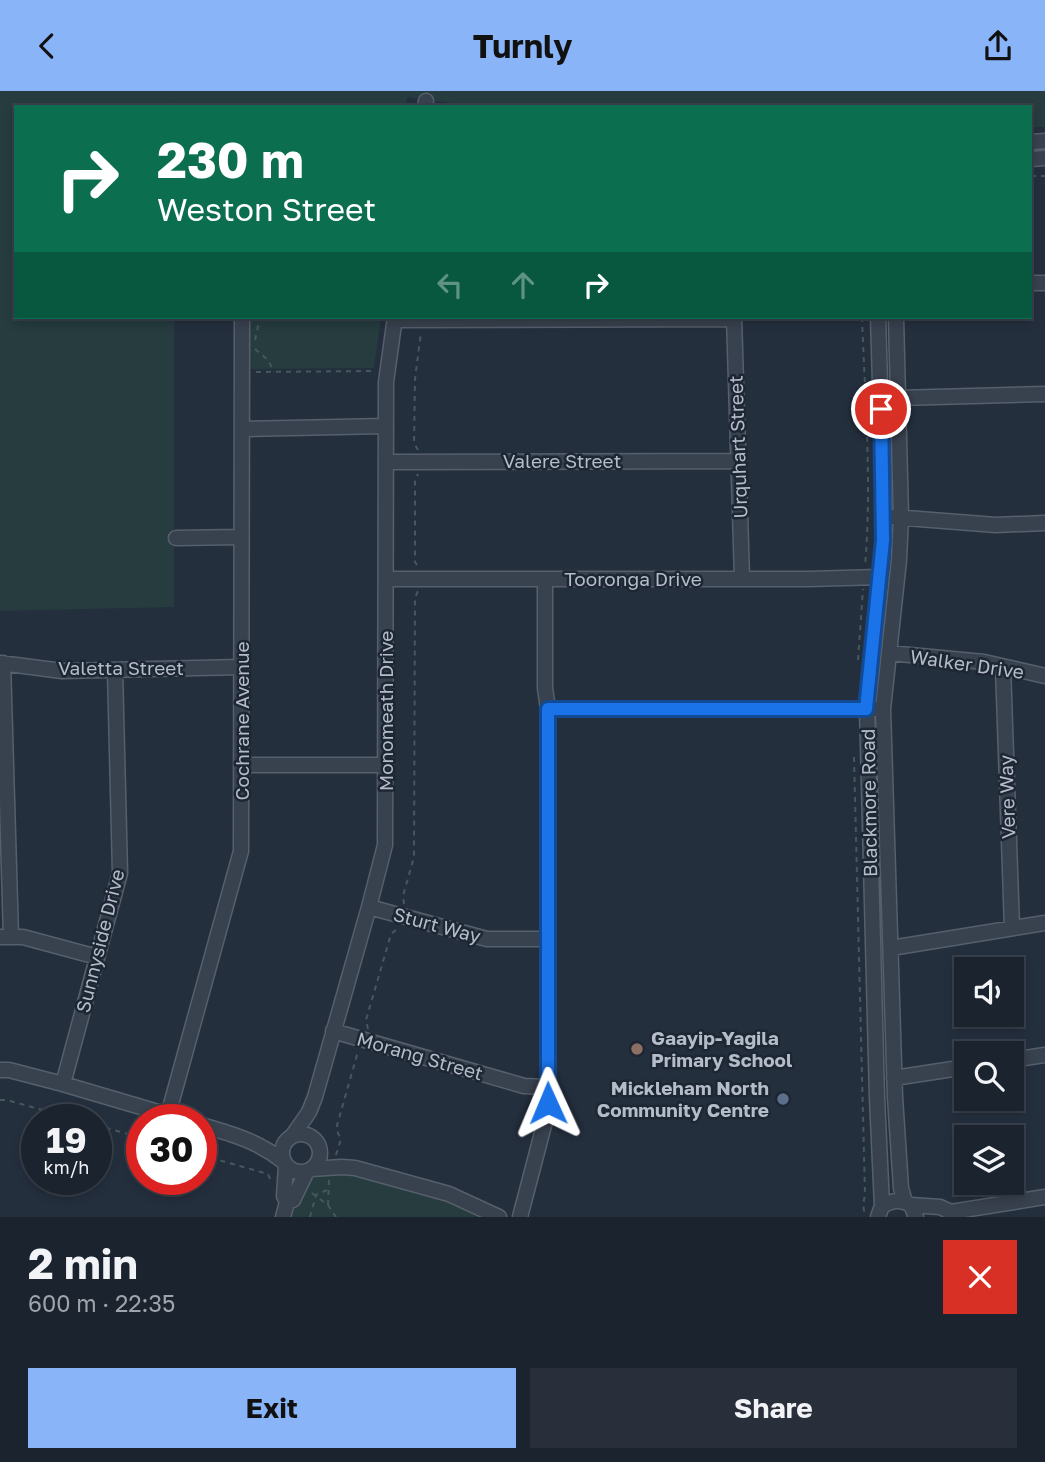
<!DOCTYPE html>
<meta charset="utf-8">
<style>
:root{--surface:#1b232e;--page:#282f3a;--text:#f1f3f6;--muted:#a0a4aa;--line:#39404a;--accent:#8ab4f8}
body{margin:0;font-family:"Golos Text",sans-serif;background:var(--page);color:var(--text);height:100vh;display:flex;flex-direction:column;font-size:26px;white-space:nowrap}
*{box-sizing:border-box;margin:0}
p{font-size:23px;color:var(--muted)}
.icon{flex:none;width:38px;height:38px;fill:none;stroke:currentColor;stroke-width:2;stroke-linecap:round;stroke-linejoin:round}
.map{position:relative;height:1126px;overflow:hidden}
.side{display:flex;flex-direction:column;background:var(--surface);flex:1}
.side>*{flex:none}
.top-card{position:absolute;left:14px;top:14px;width:1018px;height:214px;border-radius:0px;box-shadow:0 4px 10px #0003,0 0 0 2px var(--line);background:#0b6e4f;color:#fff;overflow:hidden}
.buttons{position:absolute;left:954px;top:866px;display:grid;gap:14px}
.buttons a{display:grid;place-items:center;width:70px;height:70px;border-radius:0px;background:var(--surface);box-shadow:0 4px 10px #0003,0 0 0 2px var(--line);font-size:35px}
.speed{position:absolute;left:21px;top:1013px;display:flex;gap:14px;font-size:35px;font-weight:700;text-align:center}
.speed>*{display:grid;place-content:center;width:91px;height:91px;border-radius:50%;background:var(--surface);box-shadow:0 4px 10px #0003,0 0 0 2px var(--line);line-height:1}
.speed small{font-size:18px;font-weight:400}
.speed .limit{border:10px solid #d22;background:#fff;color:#111}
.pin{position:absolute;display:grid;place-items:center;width:60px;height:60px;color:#fff;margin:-30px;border:4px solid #fff;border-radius:50%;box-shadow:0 2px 7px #0007}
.me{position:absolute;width:77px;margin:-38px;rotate:359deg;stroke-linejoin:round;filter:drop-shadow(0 0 5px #0008)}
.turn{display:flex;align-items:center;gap:24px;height:147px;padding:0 28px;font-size:32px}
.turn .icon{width:91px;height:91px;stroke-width:2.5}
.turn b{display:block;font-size:49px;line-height:60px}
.lanes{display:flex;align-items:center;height:66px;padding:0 28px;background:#0003;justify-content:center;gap:35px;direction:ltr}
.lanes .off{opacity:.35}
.round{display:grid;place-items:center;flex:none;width:74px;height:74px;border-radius:0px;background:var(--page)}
.overview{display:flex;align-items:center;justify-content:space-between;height:119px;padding:0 28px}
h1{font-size:42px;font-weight:700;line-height:52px}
.action{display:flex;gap:14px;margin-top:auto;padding:14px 28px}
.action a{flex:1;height:80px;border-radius:0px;background:var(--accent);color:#111;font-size:28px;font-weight:700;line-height:80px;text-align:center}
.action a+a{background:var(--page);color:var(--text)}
header{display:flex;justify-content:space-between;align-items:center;height:91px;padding:0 28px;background:var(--accent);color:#111;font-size:32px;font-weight:700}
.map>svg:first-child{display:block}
.green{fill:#263c3f}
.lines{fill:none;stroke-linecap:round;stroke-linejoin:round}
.minor-casing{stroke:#565f6c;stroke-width:17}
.path{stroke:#44595c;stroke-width:2;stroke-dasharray:5 5;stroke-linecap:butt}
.minor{stroke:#38414e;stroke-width:14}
.route-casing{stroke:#114b97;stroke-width:18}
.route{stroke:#1a73e8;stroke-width:12}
.education-dot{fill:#8d6e63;stroke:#1d2633;stroke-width:2.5}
.service-dot{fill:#5c6f8a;stroke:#1d2633;stroke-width:2.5}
.labels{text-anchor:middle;stroke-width:5;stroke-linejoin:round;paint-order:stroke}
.street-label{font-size:19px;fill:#b4bcc9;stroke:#1d2633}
.poi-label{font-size:19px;font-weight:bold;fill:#b4bcc9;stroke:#1d2633;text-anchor:start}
</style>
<header><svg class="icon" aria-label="back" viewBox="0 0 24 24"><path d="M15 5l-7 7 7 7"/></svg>Turnly<svg class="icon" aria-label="share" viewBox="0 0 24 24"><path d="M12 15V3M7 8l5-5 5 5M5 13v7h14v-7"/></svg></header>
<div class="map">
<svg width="1045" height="1126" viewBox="0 0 1045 1126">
<rect width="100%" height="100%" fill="#242f3e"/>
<!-- green -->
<path class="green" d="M 0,0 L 1045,0 L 1045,36 L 1031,36 L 1031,16 L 459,16 L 459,13 L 408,6 L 405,16 L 189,16 L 174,11 L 174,16 L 16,16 L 16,226 L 174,226 L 174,516 L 0,520 Z
M 248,226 L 381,226 L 374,277 L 248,278 Z
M 342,1076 L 499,1126 L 283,1126 L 307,1080 Z"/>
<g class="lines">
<defs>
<path id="minor" d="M 425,16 L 426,10
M 1031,51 L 1045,50
M 1031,68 L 1045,67
M 1031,192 L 1045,192
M 734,226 L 742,487
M 878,226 L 884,427 L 883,449 L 867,618 L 877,1007 L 882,1115
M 896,226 L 901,426 L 899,469 L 883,618 L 895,1006 L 901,1097 L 905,1111
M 394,229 L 734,228
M 898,307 L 1045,303
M 242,338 L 385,335
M 386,371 L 739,370
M 893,426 L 996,434 L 1045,432
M 176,447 L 241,446
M 386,488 L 808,488 L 880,486
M 889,562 L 984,571 L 1045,585
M 0,572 L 62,580 L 242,576
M 3,572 L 11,846
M 1003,576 L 1012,837
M 548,618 L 876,618
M 242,674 L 386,674
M 369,816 L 487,848 L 548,848
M 0,846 L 23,846 L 97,866
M 891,857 L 1045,832
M 333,940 L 524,995 L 547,996
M 1012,969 L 1045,964
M 0,979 L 9,979 L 63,993 L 185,1029
M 894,987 L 966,976
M 63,993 L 120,782 L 115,579
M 168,1024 L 241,760 L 242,226
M 201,1034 C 232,1043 258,1050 284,1071
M282 1062a19 19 0 1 1 38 0a19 19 0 1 1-38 0Z
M 293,1044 L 309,1021 L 315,1006 L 369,816 L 385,754 L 386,291 L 395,226
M 311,1078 L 342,1076 L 355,1077 L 449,1103 L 499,1126
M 287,1111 L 293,1109 L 307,1080
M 911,1114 L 940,1116 L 951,1121 L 1045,1106
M 283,1126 L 287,1111 L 284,1105 L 286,1075
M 520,1126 L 547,1023 L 548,1012 L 548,618 L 545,597 L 545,488
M 878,1126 L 882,1115 C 893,1109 901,1108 911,1114 L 916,1126"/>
</defs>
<!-- minor casing -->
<use href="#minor" class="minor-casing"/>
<!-- path -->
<path class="path" d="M 456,16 L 456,15
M 1031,85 L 1045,85
M 862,226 C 865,309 872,392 865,475
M 255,249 L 260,226
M 255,258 L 268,269 L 274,281
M 256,281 L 373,280
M 418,359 L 414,352 L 415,288 L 421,241
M 417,474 L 415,471 L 415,390 L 418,383
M 858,569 L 863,498
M 854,666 L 865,1104 L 863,1114 L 865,1125
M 404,813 L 403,805 L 414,766 L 415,507 L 418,500
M 368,938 L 366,929 L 391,843 L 397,838
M 0,1009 L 7,1009 L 78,1029
M 96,1034 L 142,1047
M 201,1064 L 268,1083 L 271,1090
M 336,1064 L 341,1048 L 336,1038 L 357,964 L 359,963
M 312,1102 L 328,1114 L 336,1126
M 328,1114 L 329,1089
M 310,1126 L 316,1104 L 327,1099"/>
<!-- minor -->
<use href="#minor" class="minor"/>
</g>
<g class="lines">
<defs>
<path id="route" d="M 548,1012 L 548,618 L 866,618 L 883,449 L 881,318"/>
</defs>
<!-- route casing -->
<use href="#route" class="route-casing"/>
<!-- route -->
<use href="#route" class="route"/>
</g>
<!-- markers -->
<circle class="education-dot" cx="637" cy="958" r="7"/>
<circle class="service-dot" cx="783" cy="1008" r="7"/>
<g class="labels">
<!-- street labels -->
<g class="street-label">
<text transform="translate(738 356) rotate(-92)" y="7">Urquhart Street</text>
<text x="562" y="377">Valere Street</text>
<text x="633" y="495">Tooronga Drive</text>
<text transform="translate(967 573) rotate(8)" y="7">Walker Drive</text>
<text x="121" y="584">Valetta Street</text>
<text transform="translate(386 620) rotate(-90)" y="7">Monomeath Drive</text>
<text transform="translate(242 630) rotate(-90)" y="7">Cochrane Avenue</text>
<text transform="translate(1007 706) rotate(-92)" y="7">Vere Way</text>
<text transform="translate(869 712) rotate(-91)" y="7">Blackmore Road</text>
<text transform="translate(437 834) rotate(15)" y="7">Sturt Way</text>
<text transform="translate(100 850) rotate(-76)" y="7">Sunnyside Drive</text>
<text transform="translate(420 965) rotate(16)" y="7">Morang Street</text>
</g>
<!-- poi labels -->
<g class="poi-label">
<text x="651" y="954">Gaayip-Yagila<tspan x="651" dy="22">Primary School</tspan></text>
<text x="769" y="1004" text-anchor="end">Mickleham North<tspan x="769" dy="22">Community Centre</tspan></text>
</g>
</g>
</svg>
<div class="buttons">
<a><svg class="icon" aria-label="sound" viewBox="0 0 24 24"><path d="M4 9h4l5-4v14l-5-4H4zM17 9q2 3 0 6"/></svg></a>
<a><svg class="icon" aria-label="search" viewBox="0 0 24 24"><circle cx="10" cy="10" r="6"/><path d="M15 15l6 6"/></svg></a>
<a><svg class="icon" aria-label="layers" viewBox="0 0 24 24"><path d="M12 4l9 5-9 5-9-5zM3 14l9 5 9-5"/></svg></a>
</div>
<div class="speed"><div>19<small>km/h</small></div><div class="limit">30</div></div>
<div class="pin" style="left:881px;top:318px;background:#d93025"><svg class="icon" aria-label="arrive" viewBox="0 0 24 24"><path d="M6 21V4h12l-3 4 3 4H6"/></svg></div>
<svg class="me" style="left:548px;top:1012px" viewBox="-20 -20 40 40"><path d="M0-17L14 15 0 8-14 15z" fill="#1a73e8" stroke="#fff" stroke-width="4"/></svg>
<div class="top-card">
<div class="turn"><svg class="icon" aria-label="right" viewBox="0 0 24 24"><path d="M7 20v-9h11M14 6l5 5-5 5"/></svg><div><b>230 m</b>Weston Street</div></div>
<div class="lanes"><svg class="icon off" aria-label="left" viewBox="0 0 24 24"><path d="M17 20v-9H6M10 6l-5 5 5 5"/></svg><svg class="icon off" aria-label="ahead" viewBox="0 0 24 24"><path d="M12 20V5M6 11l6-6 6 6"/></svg><svg class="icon" aria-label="right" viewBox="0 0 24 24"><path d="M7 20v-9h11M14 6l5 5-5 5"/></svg></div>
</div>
</div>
<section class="side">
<div class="overview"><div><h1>2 min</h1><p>600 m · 22:35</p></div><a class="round" style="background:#d93025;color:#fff"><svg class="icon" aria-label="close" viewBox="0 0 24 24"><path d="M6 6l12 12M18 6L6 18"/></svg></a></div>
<div class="action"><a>Exit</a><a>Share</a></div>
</section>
